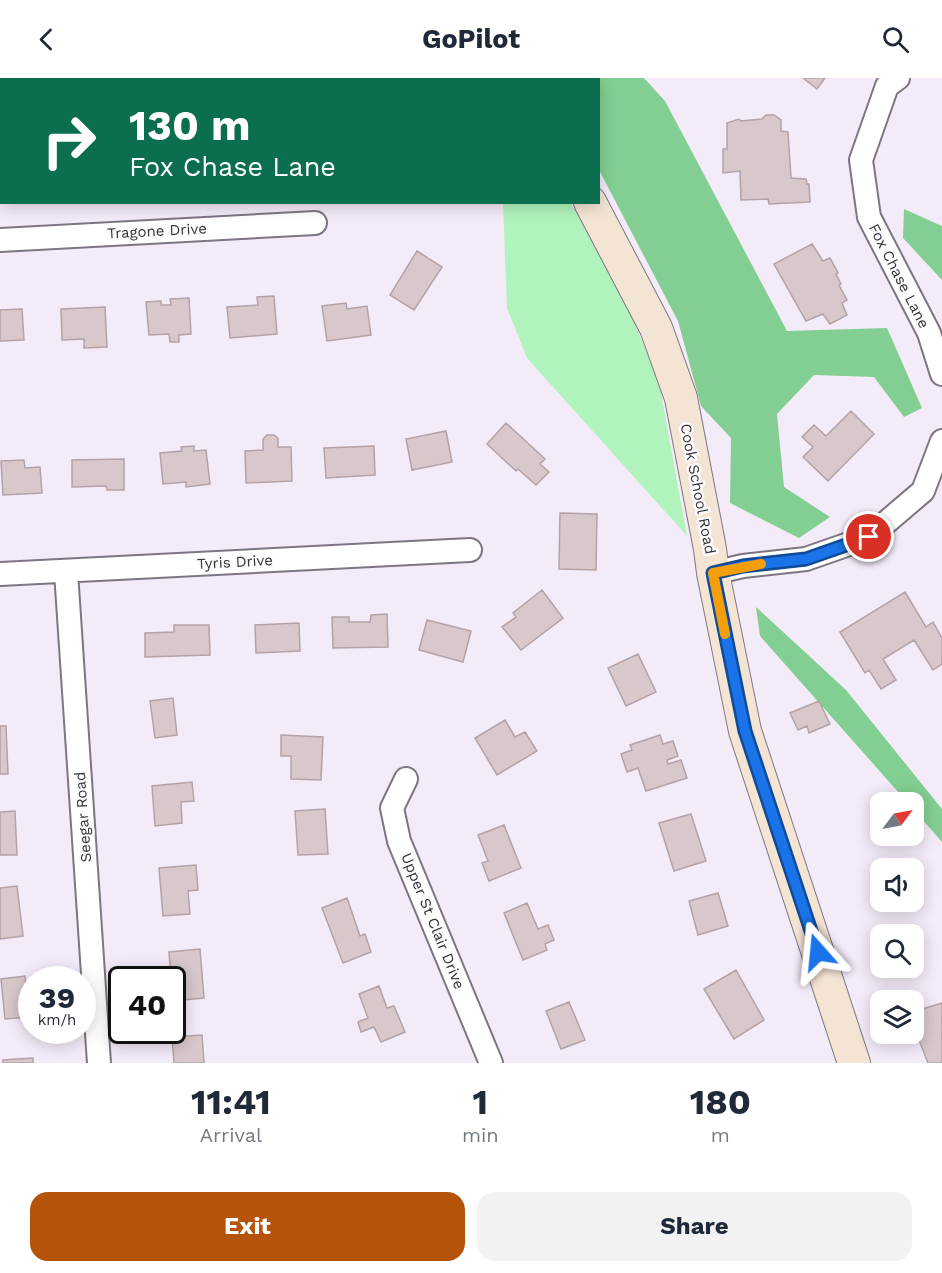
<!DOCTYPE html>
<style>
:root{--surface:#fff;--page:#f2f2f3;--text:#1f2937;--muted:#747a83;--accent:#b45309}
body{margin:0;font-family:"Work Sans",sans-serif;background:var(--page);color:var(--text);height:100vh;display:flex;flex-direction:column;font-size:22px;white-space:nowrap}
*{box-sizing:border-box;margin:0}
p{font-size:20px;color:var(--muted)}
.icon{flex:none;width:33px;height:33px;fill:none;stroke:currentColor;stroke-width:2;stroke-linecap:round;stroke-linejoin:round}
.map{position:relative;height:985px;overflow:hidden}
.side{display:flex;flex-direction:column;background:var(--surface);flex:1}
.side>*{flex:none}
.banner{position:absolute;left:0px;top:0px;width:600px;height:126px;box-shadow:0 3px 15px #0003;background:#0b6e4f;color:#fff;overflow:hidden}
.needle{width:39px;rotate:58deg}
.controls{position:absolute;left:870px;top:714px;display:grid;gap:12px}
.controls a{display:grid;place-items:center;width:54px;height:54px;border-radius:12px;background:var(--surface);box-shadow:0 3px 15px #0003;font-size:30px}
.speed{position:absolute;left:18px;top:888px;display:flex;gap:12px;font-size:30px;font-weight:700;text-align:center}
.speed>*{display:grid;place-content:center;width:78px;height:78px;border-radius:50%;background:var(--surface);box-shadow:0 3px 15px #0003;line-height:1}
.speed small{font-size:15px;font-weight:400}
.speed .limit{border:3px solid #111;border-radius:9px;background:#fff;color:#111}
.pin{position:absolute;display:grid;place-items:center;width:51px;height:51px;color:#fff;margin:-26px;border:3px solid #fff;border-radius:50%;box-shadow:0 2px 6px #0007}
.me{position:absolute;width:66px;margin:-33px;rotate:342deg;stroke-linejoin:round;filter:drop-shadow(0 0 4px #0008)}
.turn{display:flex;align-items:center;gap:21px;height:126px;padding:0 30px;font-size:27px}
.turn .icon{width:78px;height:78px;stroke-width:2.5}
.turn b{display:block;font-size:42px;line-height:51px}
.eta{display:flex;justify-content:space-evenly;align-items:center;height:102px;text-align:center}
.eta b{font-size:36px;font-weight:700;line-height:42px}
.cta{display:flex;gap:12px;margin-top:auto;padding:12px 30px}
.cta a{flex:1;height:69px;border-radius:18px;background:var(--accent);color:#fff;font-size:24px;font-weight:700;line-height:69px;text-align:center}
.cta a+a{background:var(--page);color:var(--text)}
header{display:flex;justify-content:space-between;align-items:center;height:78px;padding:0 30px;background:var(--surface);font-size:27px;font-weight:700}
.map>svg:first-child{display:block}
.green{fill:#b0f3bc}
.forest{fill:#83ce92}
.building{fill:#d8c7cb;stroke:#b3a2a7;stroke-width:1.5}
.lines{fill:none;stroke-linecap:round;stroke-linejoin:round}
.street-casing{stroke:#7d7581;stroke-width:26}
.secondary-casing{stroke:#7d7581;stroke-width:34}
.street{stroke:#fff;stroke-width:22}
.secondary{stroke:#f3e4d4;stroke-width:32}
.route-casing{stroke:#114b97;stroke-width:15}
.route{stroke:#1a73e8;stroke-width:10}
.slow{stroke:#f59e0b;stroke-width:10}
.labels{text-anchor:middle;stroke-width:5;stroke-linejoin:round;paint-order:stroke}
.street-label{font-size:15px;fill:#363338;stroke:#fdfbfe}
</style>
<header><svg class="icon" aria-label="back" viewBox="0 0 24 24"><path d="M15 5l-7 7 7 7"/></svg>GoPilot<svg class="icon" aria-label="search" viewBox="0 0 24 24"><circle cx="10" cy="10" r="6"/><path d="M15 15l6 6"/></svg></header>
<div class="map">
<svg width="942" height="985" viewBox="0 0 942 985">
<rect width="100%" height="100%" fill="#f4ebf8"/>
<!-- green -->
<path class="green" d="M 503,125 L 571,125 L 628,230 L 659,304 L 687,458 L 527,280 L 507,230 Z"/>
<!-- forest -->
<path class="forest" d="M 555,0 L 644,0 L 665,23 L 787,253 L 887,250 L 922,330 L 904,339 L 874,299 L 814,297 L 777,336 L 784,409 L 830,439 L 799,460 L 730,425 L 731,360 L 701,328 L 678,243 L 599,92 L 598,2 Z
M 904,131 L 942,148 L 942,202 L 903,160 Z
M 756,529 L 846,612 L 942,731 L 942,764 L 914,732 L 914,724 L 907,724 L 760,558 Z"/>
<!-- building -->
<path class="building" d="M 803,0 L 825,0 L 817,11 Z
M 766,37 L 774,37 L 781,42 L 781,53 L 788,54 L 791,100 L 806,101 L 807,106 L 809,106 L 810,124 L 769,126 L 768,121 L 741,122 L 740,93 L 723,95 L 723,71 L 727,71 L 727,45 L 739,41 L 741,43 L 762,41 Z
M 812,166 L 823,183 L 830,180 L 838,195 L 836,196 L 841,206 L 839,207 L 847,222 L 842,225 L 847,237 L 830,246 L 823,236 L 806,243 L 774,186 Z
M 417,173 L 442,189 L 414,232 L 390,217 Z
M 274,218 L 277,256 L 230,260 L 227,229 L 258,227 L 257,219 Z
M 189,220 L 191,256 L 179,257 L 179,264 L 170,264 L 169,256 L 149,257 L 146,224 L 161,223 L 161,227 L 171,227 L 170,221 Z
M 346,225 L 347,231 L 367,228 L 371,257 L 327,263 L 322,228 Z
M 105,229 L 107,269 L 84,270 L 84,261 L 62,262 L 61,231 Z
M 22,231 L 24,262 L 0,263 L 0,232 Z
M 851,333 L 874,356 L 828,403 L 803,379 L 813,369 L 802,359 L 814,347 L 826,358 Z
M 506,345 L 545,381 L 540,386 L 549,394 L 536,407 L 518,391 L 516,393 L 487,366 Z
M 446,353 L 452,384 L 412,392 L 406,361 Z
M 267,357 L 274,357 L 278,360 L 278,369 L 291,369 L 292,403 L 246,405 L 245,373 L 263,372 L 263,361 Z
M 194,368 L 194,373 L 206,372 L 210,406 L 186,409 L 186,404 L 163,406 L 160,375 L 182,373 L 181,369 Z
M 374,368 L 375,397 L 326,400 L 324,370 Z
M 124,381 L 124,412 L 107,412 L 106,408 L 72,409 L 72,382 Z
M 24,382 L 25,390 L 40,389 L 42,415 L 3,417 L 1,383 Z
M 560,435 L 597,436 L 596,492 L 559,491 Z
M 542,512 L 563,540 L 521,572 L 502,549 L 516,539 L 513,535 Z
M 905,514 L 926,549 L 933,544 L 942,560 L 942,586 L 933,592 L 914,562 L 883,581 L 896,602 L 881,611 L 869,592 L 865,595 L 840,554 Z
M 387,536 L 388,569 L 333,570 L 332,539 L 349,539 L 349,544 L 370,544 L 371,537 Z
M 427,542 L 471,553 L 463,584 L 419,572 Z
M 299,545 L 300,573 L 256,575 L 255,547 Z
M 174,547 L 209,547 L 210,577 L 145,579 L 145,555 L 174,554 Z
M 638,576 L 656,614 L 626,628 L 608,590 Z
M 173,620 L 177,657 L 155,660 L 150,623 Z
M 819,623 L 830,646 L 809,655 L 807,648 L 798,652 L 790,635 Z
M 505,642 L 515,659 L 525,654 L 537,673 L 497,697 L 475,660 Z
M 0,648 L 6,648 L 8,696 L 0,696 Z
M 281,657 L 323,659 L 321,702 L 291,701 L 291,678 L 281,678 Z
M 660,657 L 663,666 L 673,663 L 678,678 L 667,682 L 668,686 L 681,682 L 687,700 L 646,713 L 638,690 L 627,694 L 621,676 L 632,672 L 630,667 Z
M 192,704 L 194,723 L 181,724 L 182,745 L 155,748 L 152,708 Z
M 325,731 L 328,776 L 298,777 L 295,733 Z
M 15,733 L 17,777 L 0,777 L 0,734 Z
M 691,736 L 706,783 L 674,793 L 659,745 Z
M 504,747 L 521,790 L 489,803 L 482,785 L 488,783 L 478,757 Z
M 196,787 L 198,812 L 188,813 L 190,836 L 163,838 L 159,790 Z
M 17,808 L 23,858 L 0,861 L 0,810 Z
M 718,815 L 728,848 L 698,857 L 689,823 Z
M 347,820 L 360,858 L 365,856 L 371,874 L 343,885 L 322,830 Z
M 527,825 L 538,851 L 548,847 L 554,862 L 545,866 L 547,872 L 523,882 L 504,835 Z
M 200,871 L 204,920 L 173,923 L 169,874 Z
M 736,892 L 764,942 L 734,961 L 704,911 Z
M 25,898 L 29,939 L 5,941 L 1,901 Z
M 379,908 L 387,930 L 394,928 L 405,954 L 381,964 L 374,949 L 361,954 L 358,944 L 368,940 L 359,916 Z
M 569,924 L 585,962 L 561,971 L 546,933 Z
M 942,925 L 942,985 L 928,985 L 914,949 L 914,929 L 920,927 L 922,931 Z
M 202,957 L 204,985 L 174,985 L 172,959 Z
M 33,980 L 33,985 L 3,985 L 3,982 Z"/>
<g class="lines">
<defs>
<path id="street" d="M 898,0 L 887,8 L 861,82 L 869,139 L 929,255 L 942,296
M 0,162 L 315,145
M 66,494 L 99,985
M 713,495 L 743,488 L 806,481 L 869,459 L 923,413 L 942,363
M 0,496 L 470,472
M 406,701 L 392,730 L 399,763 L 491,985"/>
<path id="secondary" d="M 530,0 L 530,2
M 590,124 L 656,250 L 681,320 L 710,471 L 713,495 L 745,653 L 854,985"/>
</defs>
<!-- street casing -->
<use href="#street" class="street-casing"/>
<!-- secondary casing -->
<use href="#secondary" class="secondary-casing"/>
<!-- street -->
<use href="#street" class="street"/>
<!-- secondary -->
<use href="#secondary" class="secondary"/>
</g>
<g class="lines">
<defs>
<path id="route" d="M 818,874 L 745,653 L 713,495 L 743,488 L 806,481 L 869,459"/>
</defs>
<!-- route casing -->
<use href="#route" class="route-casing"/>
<!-- route -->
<use href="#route" class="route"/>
<!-- slow -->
<path class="slow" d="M 725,556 L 713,495 L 761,486"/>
</g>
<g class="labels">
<!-- street labels -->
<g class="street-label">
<text transform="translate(157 153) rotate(-3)" y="5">Tragone Drive</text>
<text transform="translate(899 198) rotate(63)" y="5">Fox Chase Lane</text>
<text transform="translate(698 411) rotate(79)" y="5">Cook School Road</text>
<text transform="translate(235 484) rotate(-3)" y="5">Tyris Drive</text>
<text transform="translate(83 739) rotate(-94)" y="5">Seegar Road</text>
<text transform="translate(433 843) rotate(68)" y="5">Upper St Clair Drive</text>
</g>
</g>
</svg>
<div class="controls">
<a><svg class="needle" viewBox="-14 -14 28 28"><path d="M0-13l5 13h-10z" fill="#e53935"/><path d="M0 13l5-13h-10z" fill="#747a83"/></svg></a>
<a><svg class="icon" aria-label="sound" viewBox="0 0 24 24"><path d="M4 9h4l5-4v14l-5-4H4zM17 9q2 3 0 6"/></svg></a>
<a><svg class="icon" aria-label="search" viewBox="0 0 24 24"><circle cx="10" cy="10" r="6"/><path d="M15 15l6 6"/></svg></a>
<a><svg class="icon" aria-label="layers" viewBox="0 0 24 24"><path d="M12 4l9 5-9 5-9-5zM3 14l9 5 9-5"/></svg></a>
</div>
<div class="speed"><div>39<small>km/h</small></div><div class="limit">40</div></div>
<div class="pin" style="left:869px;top:459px;background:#d93025"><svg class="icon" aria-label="arrive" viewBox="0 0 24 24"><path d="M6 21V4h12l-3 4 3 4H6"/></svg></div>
<svg class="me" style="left:818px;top:874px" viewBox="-20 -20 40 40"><path d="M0-17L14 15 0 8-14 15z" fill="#1a73e8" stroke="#fff" stroke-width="4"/></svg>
<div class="banner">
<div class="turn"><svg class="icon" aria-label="right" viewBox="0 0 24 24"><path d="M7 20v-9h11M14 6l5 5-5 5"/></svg><div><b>130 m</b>Fox Chase Lane</div></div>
</div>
</div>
<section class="side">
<div class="eta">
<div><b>11:41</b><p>Arrival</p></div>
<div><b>1</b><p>min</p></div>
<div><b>180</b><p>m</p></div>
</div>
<div class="cta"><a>Exit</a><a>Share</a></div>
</section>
